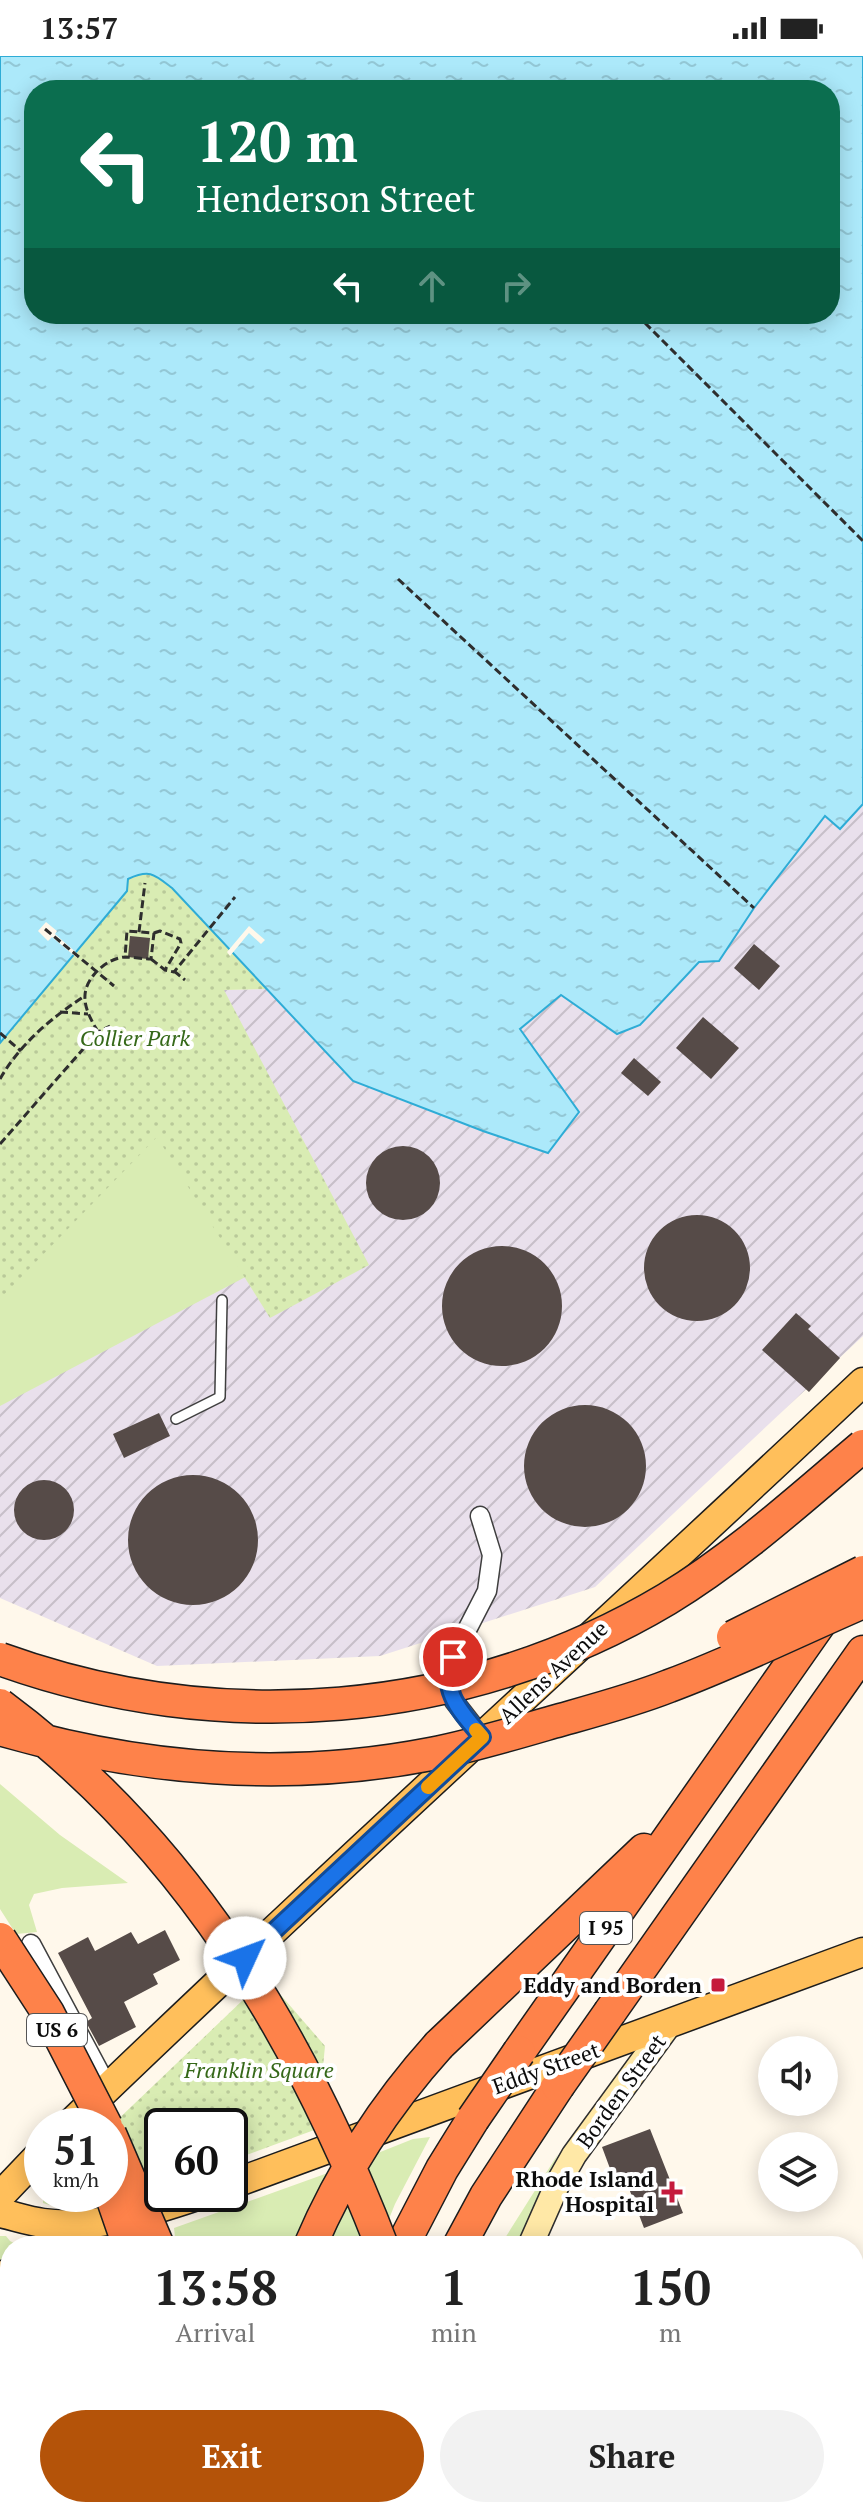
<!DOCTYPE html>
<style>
:root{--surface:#fff;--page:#f2f2f2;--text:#222;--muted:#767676;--accent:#b45309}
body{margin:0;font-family:"PT Serif",serif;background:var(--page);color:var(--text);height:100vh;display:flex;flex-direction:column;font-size:30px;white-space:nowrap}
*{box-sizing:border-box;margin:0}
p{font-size:26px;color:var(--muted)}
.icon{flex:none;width:44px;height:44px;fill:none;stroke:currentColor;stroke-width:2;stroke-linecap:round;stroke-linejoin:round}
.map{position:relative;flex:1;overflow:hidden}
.sheet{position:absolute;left:0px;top:2180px;width:864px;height:282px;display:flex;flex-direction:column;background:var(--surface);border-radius:32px 32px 0 0;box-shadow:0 4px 20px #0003}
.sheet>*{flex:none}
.guide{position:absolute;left:24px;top:24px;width:816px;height:244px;border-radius:32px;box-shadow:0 4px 20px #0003;background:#0b6e4f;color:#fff;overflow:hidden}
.tools{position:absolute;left:758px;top:1980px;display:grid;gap:16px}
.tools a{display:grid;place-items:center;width:80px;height:80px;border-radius:50%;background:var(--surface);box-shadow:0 4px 20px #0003;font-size:40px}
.speed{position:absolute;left:24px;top:2052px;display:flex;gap:16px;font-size:40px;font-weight:700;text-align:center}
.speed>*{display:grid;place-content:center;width:104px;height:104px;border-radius:50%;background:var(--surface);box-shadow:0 4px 20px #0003;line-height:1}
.speed small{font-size:20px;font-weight:400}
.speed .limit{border:4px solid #111;border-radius:12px;background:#fff;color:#111}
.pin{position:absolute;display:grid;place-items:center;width:68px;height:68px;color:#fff;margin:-34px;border:4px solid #fff;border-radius:50%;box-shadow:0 2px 8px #0007}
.me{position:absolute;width:88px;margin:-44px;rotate:47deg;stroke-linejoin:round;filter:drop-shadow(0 0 6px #0008)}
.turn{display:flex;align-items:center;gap:28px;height:168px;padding:0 40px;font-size:36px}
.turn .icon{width:104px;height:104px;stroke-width:2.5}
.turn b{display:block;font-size:56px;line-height:68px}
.lanes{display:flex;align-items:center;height:76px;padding:0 40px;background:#0003;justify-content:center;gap:40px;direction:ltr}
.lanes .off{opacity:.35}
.eta{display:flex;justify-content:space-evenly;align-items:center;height:136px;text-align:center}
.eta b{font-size:48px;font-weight:700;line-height:56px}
.action{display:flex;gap:16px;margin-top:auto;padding:16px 40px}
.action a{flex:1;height:92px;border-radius:48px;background:var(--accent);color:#fff;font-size:32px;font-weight:700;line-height:92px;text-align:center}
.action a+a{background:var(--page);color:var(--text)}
.status{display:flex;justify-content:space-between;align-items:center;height:56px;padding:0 40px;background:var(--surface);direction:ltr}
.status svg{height:22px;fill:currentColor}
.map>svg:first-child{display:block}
.industrial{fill:url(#industrial-furrows)}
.grass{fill:#d9ecb3}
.park{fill:url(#park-dots)}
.water{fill:url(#water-ripples);stroke:#2eacd6;stroke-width:2;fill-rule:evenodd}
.pier{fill:#fff8eb}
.building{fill:#564b48}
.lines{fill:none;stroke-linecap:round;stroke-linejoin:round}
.lane-casing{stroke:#3f3f3f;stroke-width:12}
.street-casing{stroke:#3f3f3f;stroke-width:21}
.secondary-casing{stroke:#2e2e2e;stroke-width:27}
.primary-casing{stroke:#1d1d1d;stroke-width:31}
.highway-casing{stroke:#1d1d1d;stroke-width:35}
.path{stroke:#2e2e2e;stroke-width:3;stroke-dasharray:8 4;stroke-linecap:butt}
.lane{stroke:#fff;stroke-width:9}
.street{stroke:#fff;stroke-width:18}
.secondary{stroke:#ffe8a6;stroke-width:24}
.primary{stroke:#ffbf5b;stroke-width:28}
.highway{stroke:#fe824a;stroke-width:32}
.highway-bridge-casing{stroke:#1d1d1d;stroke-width:35;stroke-linecap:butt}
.highway-bridge{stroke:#fe824a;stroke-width:32}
.route-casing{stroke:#114b97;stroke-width:20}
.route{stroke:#1a73e8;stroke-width:14}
.slow{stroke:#f59e0b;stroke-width:14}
.poi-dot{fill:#c51b3c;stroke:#fff;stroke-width:3}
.labels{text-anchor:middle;stroke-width:8;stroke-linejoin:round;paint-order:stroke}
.shield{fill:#fff;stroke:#555;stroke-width:2}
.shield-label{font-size:20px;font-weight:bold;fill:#0c0c0c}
.park-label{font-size:22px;font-style:italic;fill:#356819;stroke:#fff}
.street-label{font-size:22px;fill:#0c0c0c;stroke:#fff}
.poi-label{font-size:22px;font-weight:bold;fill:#0c0c0c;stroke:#fff;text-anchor:end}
</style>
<div class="status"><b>13:57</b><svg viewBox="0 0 49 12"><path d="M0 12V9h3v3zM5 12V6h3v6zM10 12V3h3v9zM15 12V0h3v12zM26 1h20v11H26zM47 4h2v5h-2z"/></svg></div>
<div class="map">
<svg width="863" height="2461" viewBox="0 0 863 2461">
<defs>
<pattern id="industrial-furrows" width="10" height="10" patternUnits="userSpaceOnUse" patternTransform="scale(2)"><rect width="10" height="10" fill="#e9e0ec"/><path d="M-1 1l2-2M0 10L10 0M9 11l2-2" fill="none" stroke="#c7bfc9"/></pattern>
<pattern id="park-dots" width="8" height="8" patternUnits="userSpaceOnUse" patternTransform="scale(2)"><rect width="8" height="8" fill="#d9ecb3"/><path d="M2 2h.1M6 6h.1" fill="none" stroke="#b9c999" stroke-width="1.8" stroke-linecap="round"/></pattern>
<pattern id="water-ripples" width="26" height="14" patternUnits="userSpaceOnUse" patternTransform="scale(2)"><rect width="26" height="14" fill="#ace9fa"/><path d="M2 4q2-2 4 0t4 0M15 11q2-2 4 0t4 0" fill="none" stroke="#93c7d5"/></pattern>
</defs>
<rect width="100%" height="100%" fill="#fff8eb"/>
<!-- industrial -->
<path class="industrial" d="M 863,748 L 863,1280 L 595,1531 L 380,1600 L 157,1610 L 0,1542 L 0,1243 L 224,934 L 267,933 L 353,1025 L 483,1075 L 548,1097 L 579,1056 L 520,974 L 561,939 L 617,977 L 640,969 L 699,906 L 719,905 L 754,852 L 826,760 L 840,772 Z"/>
<!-- grass -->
<path class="grass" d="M 128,1015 L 253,1217 L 0,1350 L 0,1155 Z
M 0,1728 L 60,1779 L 128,1827 L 62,1832 L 34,1838 L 29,1849 L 37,1876 L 16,1878 L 0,1853 Z
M 430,2081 L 395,2148 L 378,2190 L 176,2190 L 174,2172 L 325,2118 L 413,2083 Z
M 558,2098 L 521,2190 L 500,2190 Z
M 0,2180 L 6,2180 L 10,2185 L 20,2190 L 10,2190 L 10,2205 L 0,2209 Z
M 256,2452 L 303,2452 L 302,2461 L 258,2461 Z
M 452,2452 L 491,2452 L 496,2461 L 450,2461 Z"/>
<!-- park -->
<path class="park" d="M 140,817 L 154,817 L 172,832 L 267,933 L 224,934 L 369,1209 L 270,1262 L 157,1081 L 0,1243 L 0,987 L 127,835 L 128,823 Z
M 266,1922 L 325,1990 L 317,2073 L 230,2105 L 230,2070 L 162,2070 L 162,2126 C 129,2135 75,2159 43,2147 L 43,2138 L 110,2138 L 110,2071 Z"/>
<!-- water -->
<path class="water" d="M 0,0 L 863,0 L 863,748 L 840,773 L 825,760 L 754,852 L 719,905 L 699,906 L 640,969 L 617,978 L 561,939 L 520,973 L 579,1056 L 548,1097 L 483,1075 L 353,1025 L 172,832 C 154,818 150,813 128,823 L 127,835 L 0,987 ZM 34,34 L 830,34 L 830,258 L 34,258 Z"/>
<!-- pier -->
<path class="pier" d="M 46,866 L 57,875 L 55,878 L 79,899 L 77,902 L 52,881 L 48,885 L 38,875 Z
M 249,870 L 265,884 L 261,888 L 249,877 L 230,900 L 227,896 Z"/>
<!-- building -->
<path class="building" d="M 130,880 L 150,882 L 148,903 L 128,901 Z
M 754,888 L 780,910 L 759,934 L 734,912 Z
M 703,961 L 739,992 L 711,1023 L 676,992 Z
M 634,1002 L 661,1026 L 648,1040 L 621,1017 Z
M366 1127a37 37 0 1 1 74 0a37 37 0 1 1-74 0Z
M644 1212a53 53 0 1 1 106 0a53 53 0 1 1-106 0Z
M442 1250a60 60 0 1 1 120 0a60 60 0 1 1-120 0Z
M 796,1257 L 811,1270 L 808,1273 L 840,1302 L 809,1336 L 762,1294 Z
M524 1410a61 61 0 1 1 122 0a61 61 0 1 1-122 0Z
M 159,1357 L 170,1380 L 124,1402 L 113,1378 Z
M128 1484a65 65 0 1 1 130 0a65 65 0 1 1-130 0Z
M14 1454a30 30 0 1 1 60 0a30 30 0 1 1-60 0Z
M 165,1874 L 180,1904 L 153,1918 L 158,1928 L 124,1946 L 136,1971 L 99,1990 L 86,1966 L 92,1962 L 58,1897 L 88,1881 L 95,1895 L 131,1876 L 138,1888 Z
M 650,2073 L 683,2157 L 644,2172 L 625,2122 L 615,2126 L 602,2091 Z"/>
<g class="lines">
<defs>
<path id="lane" d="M 176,1363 L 220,1341 L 222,1244"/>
<path id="street" d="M 480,1460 L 492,1499 L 487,1535 L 453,1601 L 448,1627 L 454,1645 L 482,1681
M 31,1888 L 108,2032
M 136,2452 L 141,2461
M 503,2452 L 508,2461"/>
<path id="secondary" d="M 530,2190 L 557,2129 L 574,2099 L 671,1966"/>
<path id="primary" d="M 68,2070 C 329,1818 599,1575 863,1326
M 230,2129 L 863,1896
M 0,2140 L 42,2096
M 0,2157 C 14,2160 28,2165 43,2167 C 97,2174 152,2155 203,2138
M 0,2220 L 10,2217"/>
<path id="highway" d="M 610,1956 L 863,1596
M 439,1989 L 644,1794
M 519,1996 L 829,1554
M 402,2190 L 442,2113 L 473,2063
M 459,2190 L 486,2140 L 558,2030
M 196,2452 L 198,2461
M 242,2452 L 244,2461
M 324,2461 L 325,2452
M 377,2461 L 379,2452
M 439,2461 L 441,2452"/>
</defs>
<!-- lane casing -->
<use href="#lane" class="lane-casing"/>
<!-- street casing -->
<use href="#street" class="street-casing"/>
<!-- secondary casing -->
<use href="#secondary" class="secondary-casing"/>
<!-- primary casing -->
<use href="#primary" class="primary-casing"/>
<!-- highway casing -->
<use href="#highway" class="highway-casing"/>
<!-- path -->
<path class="path" d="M 645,267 L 863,485
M 398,523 L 754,852
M 45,873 L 114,930
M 139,876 L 145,827
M 154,877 L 160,875 L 180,883 L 181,887 L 165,914
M 151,903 L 165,914 L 174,916 L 235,841
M 174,915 L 185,924
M 60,956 L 88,958
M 98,976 C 92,965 84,953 85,939 C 86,921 107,902 125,901 C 133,901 143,903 151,903 L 154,877 L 127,875 L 125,901
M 0,977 L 21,995
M 0,1023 C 20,988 52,961 85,940
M 0,1088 L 98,976 L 110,970"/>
<!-- lane -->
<use href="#lane" class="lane"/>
<!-- street -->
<use href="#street" class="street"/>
<!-- secondary -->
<use href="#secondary" class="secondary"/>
<!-- primary -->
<use href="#primary" class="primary"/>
<!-- highway -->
<use href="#highway" class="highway"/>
<defs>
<path id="highway-bridge" d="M 733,1581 L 863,1516
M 0,1603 C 219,1682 466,1663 667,1543 C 738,1500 800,1443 863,1390
M 0,1649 C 186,1787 300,1978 382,2190
M 0,1673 C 140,1714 287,1726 431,1698 C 472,1690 512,1678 553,1666 C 592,1655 631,1645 669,1630 C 734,1606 798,1574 863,1546
M 0,1883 L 48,1957 L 106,2070
M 558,2030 L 610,1956
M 473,2063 L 519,1996
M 110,2078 L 158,2190
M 110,2135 L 129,2190
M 310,2190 C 342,2115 384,2050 439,1989"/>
</defs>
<!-- highway-bridge casing -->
<use href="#highway-bridge" class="highway-bridge-casing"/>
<!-- highway-bridge -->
<use href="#highway-bridge" class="highway-bridge"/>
</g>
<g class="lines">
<defs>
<path id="route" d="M 245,1902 L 482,1681 C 461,1656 439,1635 453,1601"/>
</defs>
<!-- route casing -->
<use href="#route" class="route-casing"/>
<!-- route -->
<use href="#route" class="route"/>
<!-- slow -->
<path class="slow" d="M 428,1731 L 482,1681 L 476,1674"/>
</g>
<!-- markers -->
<g class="poi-dot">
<rect x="710" y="1921" width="16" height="16" rx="4"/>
<path d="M668 2124h8v8h8v8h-8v8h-8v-8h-8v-8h8z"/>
</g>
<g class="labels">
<!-- shield labels -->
<g class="shield">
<rect x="580" y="1856" width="52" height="32" rx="6"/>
<rect x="27" y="1958" width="60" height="32" rx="6"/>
</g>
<g class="shield-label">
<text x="606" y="1879">I 95</text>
<text x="57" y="1981">US 6</text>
</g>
<!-- park labels -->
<g class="park-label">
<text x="135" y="990">Collier Park</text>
<text x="259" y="2022">Franklin Square</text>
</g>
<!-- street labels -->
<g class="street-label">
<text transform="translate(553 1616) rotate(-43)" y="8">Allens Avenue</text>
<text transform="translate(546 2012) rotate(-20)" y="8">Eddy Street</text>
<text transform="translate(621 2035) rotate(-54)" y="8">Borden Street</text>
</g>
<!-- poi labels -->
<g class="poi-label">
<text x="702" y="1937">Eddy and Borden</text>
<text x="654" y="2131">Rhode Island<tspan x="654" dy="25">Hospital</tspan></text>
</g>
</g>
</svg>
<div class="tools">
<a><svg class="icon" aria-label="sound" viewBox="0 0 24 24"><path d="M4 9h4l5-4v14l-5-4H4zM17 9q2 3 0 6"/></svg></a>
<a><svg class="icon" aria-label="layers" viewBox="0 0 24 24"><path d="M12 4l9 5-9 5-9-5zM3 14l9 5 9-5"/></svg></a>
</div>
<div class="speed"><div>51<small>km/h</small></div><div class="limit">60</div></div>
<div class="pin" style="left:453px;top:1601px;background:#d93025"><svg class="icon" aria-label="arrive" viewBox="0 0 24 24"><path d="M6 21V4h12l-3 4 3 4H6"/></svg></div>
<svg class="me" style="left:245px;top:1902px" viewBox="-20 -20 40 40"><circle r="19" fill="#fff"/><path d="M0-13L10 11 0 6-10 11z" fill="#1a73e8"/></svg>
<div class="guide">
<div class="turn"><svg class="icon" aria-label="left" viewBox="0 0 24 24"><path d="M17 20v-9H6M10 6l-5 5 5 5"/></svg><div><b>120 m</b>Henderson Street</div></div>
<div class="lanes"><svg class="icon" aria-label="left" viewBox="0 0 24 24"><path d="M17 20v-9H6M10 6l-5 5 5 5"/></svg><svg class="icon off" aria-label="ahead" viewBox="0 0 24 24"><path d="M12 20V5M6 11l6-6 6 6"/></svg><svg class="icon off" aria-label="right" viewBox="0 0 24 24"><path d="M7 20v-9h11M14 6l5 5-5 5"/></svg></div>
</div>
<section class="sheet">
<div class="eta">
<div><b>13:58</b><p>Arrival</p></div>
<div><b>1</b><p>min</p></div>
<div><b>150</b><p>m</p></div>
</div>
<div class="action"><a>Exit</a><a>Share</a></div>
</section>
</div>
